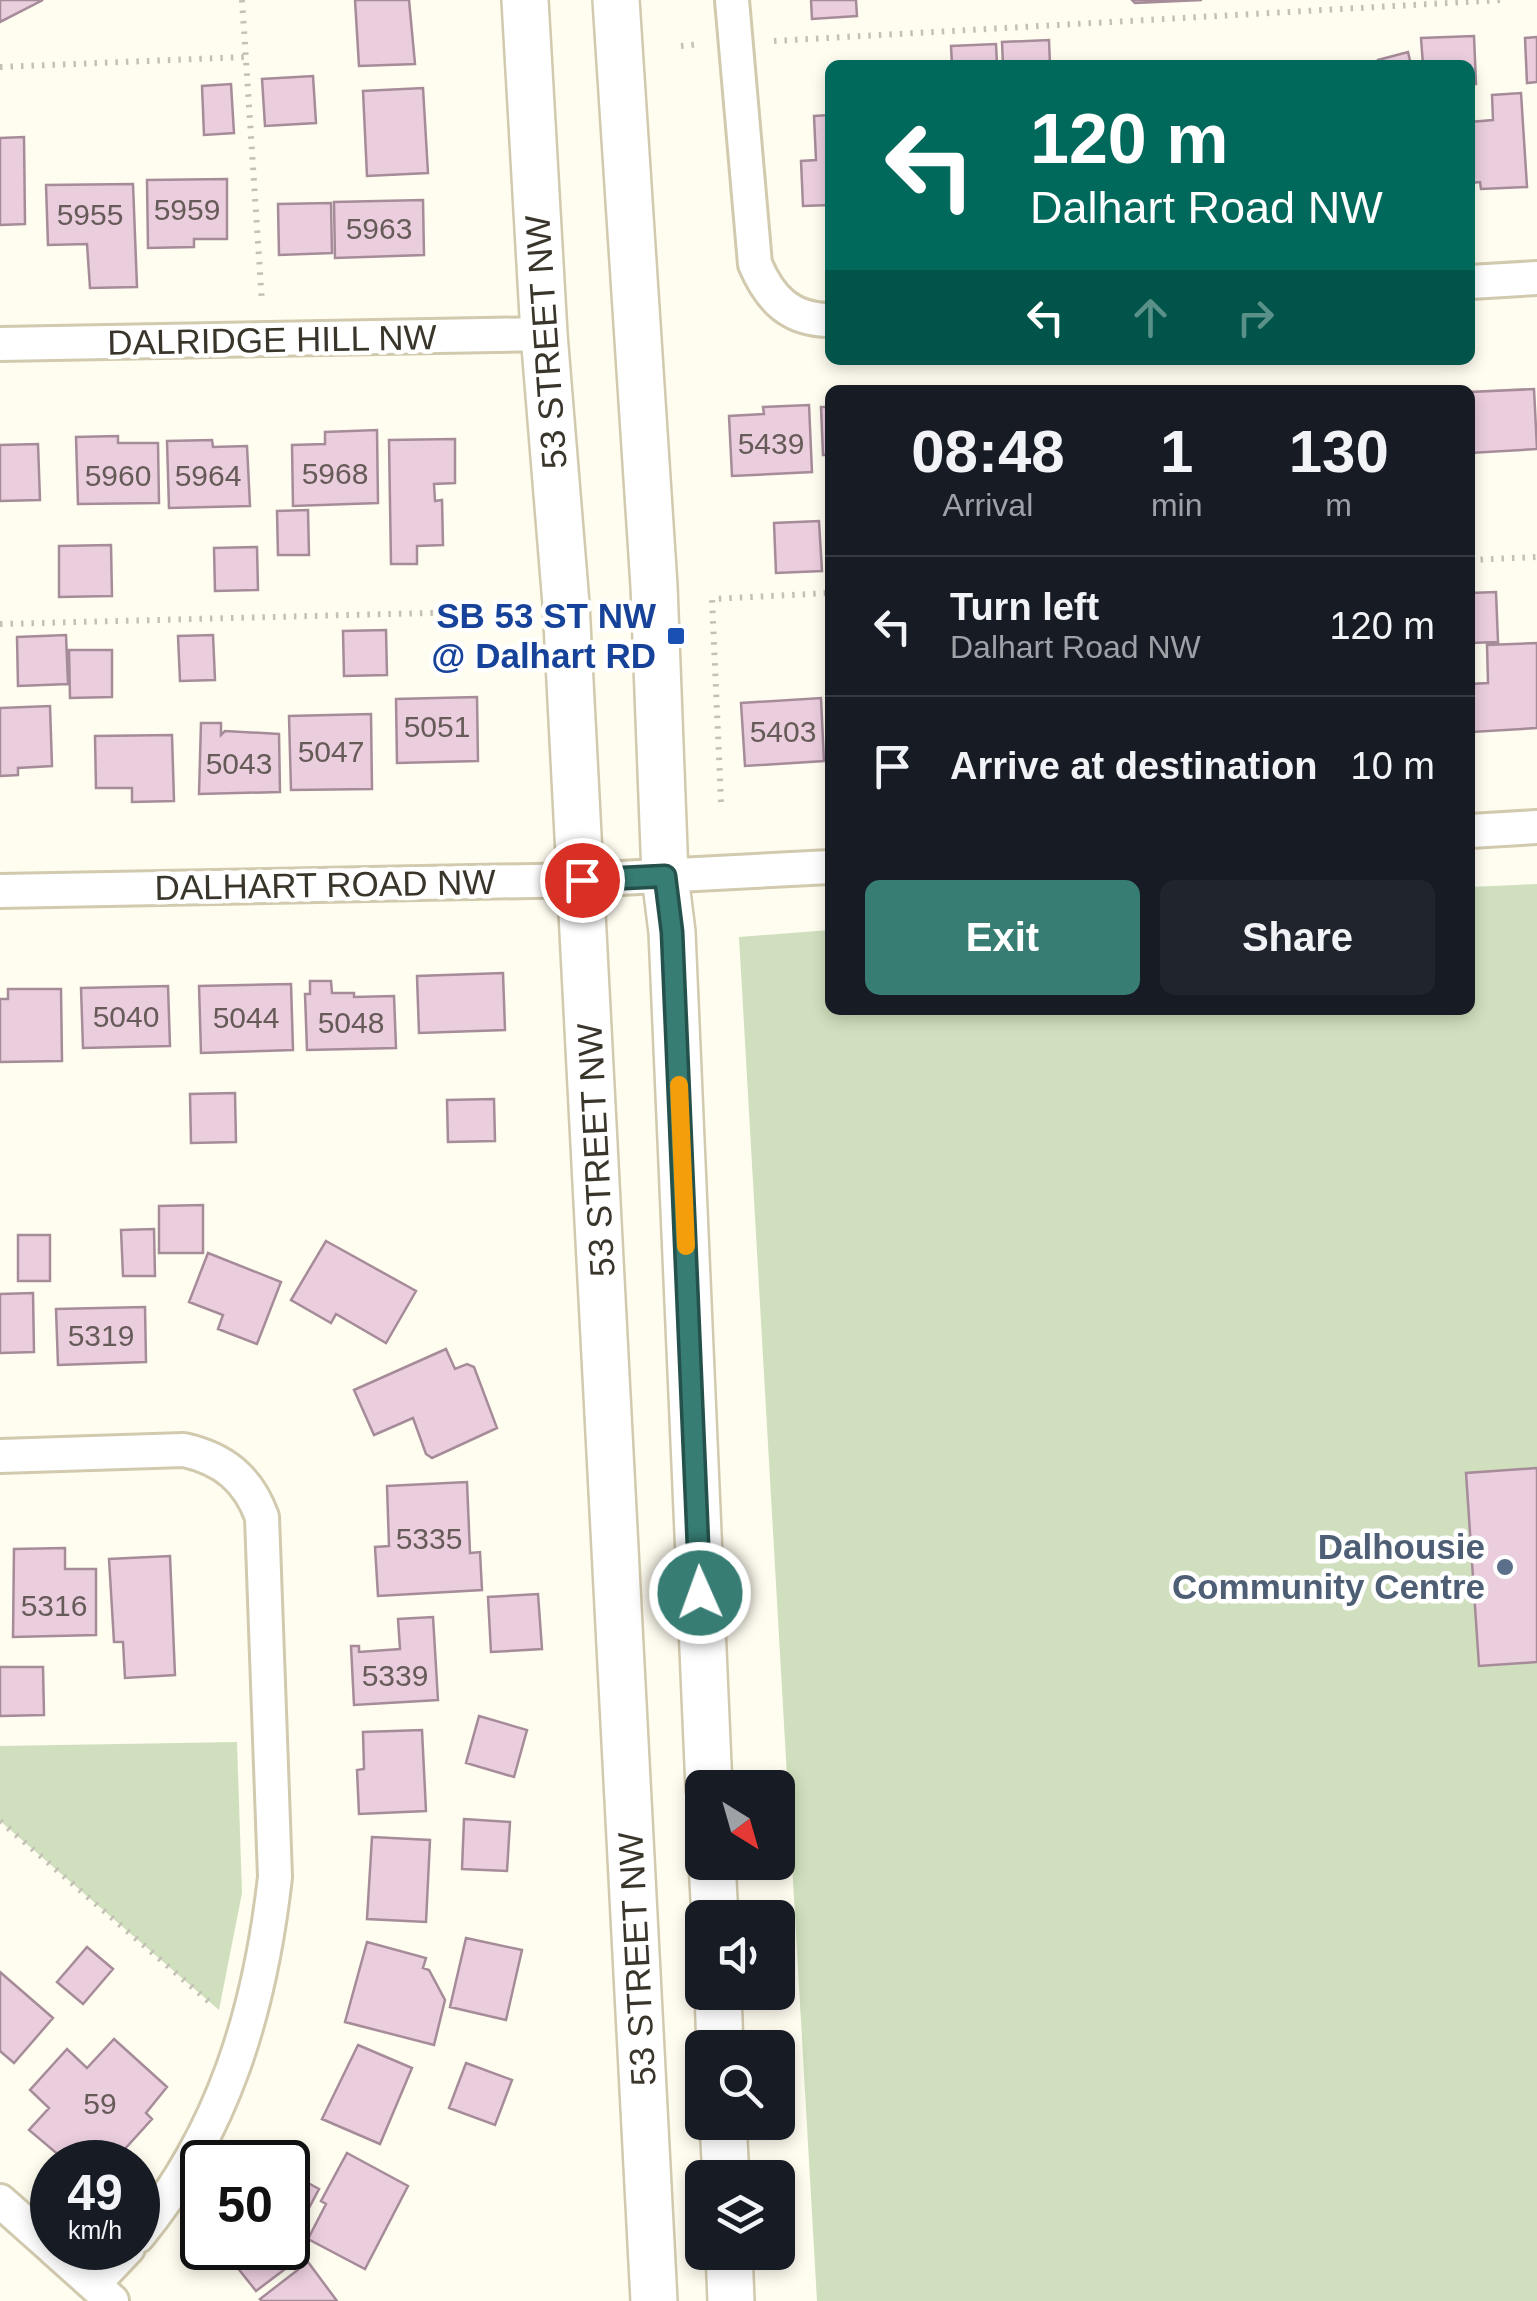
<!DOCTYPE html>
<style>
:root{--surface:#171b24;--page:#20242c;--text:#f1f3f6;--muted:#9ea1a6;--line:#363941;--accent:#377d73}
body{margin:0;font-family:Helvetica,sans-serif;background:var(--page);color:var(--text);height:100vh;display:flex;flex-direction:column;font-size:38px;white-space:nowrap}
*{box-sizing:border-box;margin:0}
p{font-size:32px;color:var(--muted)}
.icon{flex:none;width:55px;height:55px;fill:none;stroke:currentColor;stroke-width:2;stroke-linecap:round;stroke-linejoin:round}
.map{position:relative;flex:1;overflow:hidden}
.details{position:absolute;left:825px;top:385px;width:650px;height:630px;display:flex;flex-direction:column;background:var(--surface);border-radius:15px;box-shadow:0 5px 15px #0003}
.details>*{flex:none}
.guide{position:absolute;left:825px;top:60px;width:650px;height:305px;border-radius:15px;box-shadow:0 5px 15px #0003;background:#00695c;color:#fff;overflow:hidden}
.needle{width:65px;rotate:143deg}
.tools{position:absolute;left:685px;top:1770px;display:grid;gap:20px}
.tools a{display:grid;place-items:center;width:110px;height:110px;border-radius:15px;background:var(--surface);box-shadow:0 5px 15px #0003;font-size:50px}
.speed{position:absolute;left:30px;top:2140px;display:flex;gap:20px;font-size:50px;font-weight:700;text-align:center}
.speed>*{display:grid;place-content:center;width:130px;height:130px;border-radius:50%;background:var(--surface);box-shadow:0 5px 15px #0003;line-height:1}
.speed small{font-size:25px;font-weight:400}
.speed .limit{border:5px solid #111;border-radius:15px;background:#fff;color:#111}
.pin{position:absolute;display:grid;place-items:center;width:85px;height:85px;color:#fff;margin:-42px;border:5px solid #fff;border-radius:50%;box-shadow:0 2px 10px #0007}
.me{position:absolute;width:110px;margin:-55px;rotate:358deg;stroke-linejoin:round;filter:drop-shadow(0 0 8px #0008)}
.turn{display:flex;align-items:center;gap:35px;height:210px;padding:0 40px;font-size:45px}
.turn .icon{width:130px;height:130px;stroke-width:2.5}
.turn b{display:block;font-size:70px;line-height:85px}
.lanes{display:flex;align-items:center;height:95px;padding:0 40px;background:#0003;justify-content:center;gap:50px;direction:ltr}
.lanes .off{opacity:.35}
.eta{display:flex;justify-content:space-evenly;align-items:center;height:170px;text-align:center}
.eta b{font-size:60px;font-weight:700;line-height:70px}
.button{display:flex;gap:20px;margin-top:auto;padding:20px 40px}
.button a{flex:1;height:115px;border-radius:15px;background:var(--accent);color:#fff;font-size:40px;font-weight:700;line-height:115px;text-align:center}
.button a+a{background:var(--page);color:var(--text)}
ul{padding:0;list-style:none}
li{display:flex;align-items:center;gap:30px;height:140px;padding:0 40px;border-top:2px solid var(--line)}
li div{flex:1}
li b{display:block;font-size:38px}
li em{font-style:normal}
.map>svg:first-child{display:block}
.green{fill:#d0e0be}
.building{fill:#ebcede;stroke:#a68b99;stroke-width:2.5}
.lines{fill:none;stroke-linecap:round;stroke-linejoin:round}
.street-casing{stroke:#d2caae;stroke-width:38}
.secondary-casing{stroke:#d2caae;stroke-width:50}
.path{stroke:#c3c0b5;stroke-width:6;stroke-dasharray:2.5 8;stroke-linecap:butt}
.street{stroke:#fff;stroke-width:32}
.secondary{stroke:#fff;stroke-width:45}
.route-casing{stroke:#24514b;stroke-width:25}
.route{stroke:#377d73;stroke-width:18}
.slow{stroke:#f59e0b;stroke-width:18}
.transit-dot{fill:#1a4fb4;stroke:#fff;stroke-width:4}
.service-dot{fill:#5c6f8a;stroke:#fff;stroke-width:4}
.labels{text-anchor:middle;stroke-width:9;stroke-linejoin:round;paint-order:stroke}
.number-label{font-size:30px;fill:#665b58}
.street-label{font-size:35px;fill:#39352b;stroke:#fff}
.transit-label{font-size:35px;font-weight:bold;fill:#164399;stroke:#fff;text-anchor:end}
.service-label{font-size:35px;font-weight:bold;fill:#4e5e75;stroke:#fff;text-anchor:end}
</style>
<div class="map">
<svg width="1537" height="2301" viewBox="0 0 1537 2301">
<rect width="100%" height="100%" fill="#fffcf0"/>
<!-- green -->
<path class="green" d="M 1537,884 L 1537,2301 L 817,2301 L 739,937 L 830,930 L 830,1010 L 1470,1010 L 1470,887 Z
M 237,1742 L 242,1893 L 219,2010 L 0,1821 L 0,1746 Z"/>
<!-- building -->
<path class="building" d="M 0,0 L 43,0 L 0,22 Z
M 355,0 L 409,0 L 415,64 L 359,66 Z
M 811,0 L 856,0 L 857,16 L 812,19 Z
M 1132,0 L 1202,0 L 1135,3 Z
M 1474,36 L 1476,84 L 1470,85 L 1470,65 L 1423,65 L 1421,38 Z
M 1537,37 L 1537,82 L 1527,83 L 1525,38 Z
M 1049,40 L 1050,65 L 1003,65 L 1002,42 Z
M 996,44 L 997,65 L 952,65 L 951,46 Z
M 1408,52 L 1411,65 L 1379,65 L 1378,60 Z
M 313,76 L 316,123 L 265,126 L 262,79 Z
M 231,84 L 234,133 L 204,135 L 202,86 Z
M 423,88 L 428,173 L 367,176 L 363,91 Z
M 1521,93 L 1527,187 L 1481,189 L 1480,182 L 1470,183 L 1470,122 L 1493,120 L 1492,95 Z
M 830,115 L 830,205 L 803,206 L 801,161 L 816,160 L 814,116 Z
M 24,137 L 25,224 L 0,225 L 0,138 Z
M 227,179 L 227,239 L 194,239 L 194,247 L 148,248 L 147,180 Z
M 133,184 L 137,287 L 90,288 L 87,244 L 48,245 L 46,185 Z
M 423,200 L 424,255 L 335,258 L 334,202 Z
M 331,203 L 332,253 L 279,255 L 278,204 Z
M 1534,389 L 1537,449 L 1470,453 L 1470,392 Z
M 809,405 L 812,472 L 732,476 L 729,416 L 764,414 L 763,407 Z
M 821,407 L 830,407 L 830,455 L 823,455 Z
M 377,430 L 378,503 L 293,506 L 292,445 L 325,444 L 325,432 Z
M 118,436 L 118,443 L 158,443 L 159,503 L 78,504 L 76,437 Z
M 455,439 L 455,483 L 434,484 L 435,501 L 442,500 L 443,545 L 417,546 L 417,564 L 391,564 L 389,440 Z
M 212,440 L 213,447 L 247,446 L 250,506 L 169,508 L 167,441 Z
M 38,444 L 40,500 L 0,501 L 0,445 Z
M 308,510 L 309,555 L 278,555 L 277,511 Z
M 819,521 L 822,571 L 776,573 L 774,523 Z
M 111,545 L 112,596 L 59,597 L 59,546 Z
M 257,547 L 258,590 L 215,591 L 214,548 Z
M 1496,592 L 1498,642 L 1470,643 L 1470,593 Z
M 386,630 L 387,675 L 344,676 L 343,631 Z
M 66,635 L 68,684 L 18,686 L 17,637 Z
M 213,635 L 215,680 L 180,681 L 178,636 Z
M 1537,643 L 1537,728 L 1472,732 L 1470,684 L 1488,683 L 1487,645 Z
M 69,650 L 112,650 L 112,697 L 70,698 Z
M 477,697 L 478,761 L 397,763 L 396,699 Z
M 821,698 L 824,761 L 745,766 L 741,703 Z
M 50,706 L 52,766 L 18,768 L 18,775 L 0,776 L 0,708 Z
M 371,714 L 372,789 L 291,790 L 289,716 Z
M 201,723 L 221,723 L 221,735 L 225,731 L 279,734 L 280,792 L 199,794 Z
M 172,735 L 174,801 L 132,802 L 132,788 L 96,788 L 95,736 Z
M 503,973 L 505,1030 L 419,1033 L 417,976 Z
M 310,981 L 331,981 L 332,993 L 354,993 L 354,997 L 394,996 L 396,1048 L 307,1050 L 305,994 L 310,994 Z
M 291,984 L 293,1050 L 201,1053 L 199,986 Z
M 168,986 L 170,1046 L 83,1048 L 81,988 Z
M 8,989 L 61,989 L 62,1061 L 0,1062 L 0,999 L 8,999 Z
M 235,1093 L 236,1142 L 191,1143 L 190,1094 Z
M 494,1099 L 495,1141 L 448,1142 L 447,1100 Z
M 203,1205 L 203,1253 L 159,1253 L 159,1206 Z
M 154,1229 L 155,1276 L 123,1276 L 121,1230 Z
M 18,1235 L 50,1235 L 50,1281 L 18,1281 Z
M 326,1241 L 416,1291 L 386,1343 L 336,1314 L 331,1323 L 291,1300 Z
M 208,1253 L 281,1282 L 257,1344 L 218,1329 L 223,1315 L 189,1302 Z
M 33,1293 L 34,1352 L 0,1353 L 0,1294 Z
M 145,1307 L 146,1362 L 58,1365 L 56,1309 Z
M 446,1349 L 455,1369 L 467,1364 L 474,1367 L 497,1428 L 432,1458 L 426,1454 L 413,1418 L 374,1435 L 354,1390 Z
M 1537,1468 L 1537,1662 L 1479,1666 L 1466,1473 Z
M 467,1482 L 470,1553 L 480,1552 L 482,1590 L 378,1596 L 375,1547 L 389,1546 L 387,1486 Z
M 65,1548 L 65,1569 L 96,1569 L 96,1635 L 13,1637 L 14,1549 Z
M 170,1556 L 175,1675 L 125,1678 L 123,1642 L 114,1642 L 109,1559 Z
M 538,1594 L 542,1649 L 491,1652 L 488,1597 Z
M 433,1617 L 438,1700 L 354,1705 L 351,1646 L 359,1646 L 359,1652 L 400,1649 L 398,1619 Z
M 0,1667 L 43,1667 L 44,1715 L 0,1716 Z
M 479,1716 L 527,1730 L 514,1777 L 466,1763 Z
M 422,1730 L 426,1811 L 359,1814 L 357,1770 L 364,1769 L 363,1732 Z
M 464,1819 L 510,1822 L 507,1871 L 462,1869 Z
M 372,1837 L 430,1840 L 426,1922 L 367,1919 Z
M 466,1938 L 522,1950 L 506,2020 L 450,2007 Z
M 367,1942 L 426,1958 L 423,1968 L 429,1970 L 445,2000 L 434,2045 L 345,2022 Z
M 87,1947 L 113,1969 L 83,2004 L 57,1982 Z
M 0,1972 L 53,2018 L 14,2063 L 0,2051 Z
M 114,2039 L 167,2087 L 146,2113 L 152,2119 L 113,2162 L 100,2162 L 92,2155 L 86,2162 L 67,2162 L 29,2130 L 49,2108 L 30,2090 L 67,2049 L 87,2068 Z
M 358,2045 L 412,2068 L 380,2144 L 322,2119 Z
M 466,2063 L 512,2080 L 495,2125 L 449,2108 Z
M 347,2153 L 408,2186 L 365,2269 L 308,2239 L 326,2204 L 321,2201 Z
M 288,2172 L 319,2189 L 299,2227 L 288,2221 Z
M 231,2248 L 281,2248 L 293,2263 L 256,2291 L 225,2252 Z
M 308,2262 L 337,2301 L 262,2301 L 260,2299 Z"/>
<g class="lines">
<defs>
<path id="street" d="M 732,0 L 755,264 C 770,299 790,320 830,320
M 1470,282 L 1537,278
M 0,344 L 544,334
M 1470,831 L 1537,827
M 0,891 L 582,880 L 830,867
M 0,1456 L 184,1450 C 224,1459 248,1479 262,1517 L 275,1877 C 260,2010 224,2132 138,2236
M 0,2201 L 52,2247
M 53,2248 L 112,2301
M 94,2284 L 128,2248"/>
<path id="secondary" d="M 525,0 L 544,334 L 566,604 L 654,2301
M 616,0 L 654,586 L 665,876 L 672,932 L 709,1788
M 712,1862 L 715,1918
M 718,1992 L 720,2048
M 723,2122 L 726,2178
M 729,2252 L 731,2301"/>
</defs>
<!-- street casing -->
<use href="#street" class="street-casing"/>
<!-- secondary casing -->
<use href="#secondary" class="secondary-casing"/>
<!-- path -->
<path class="path" d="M 242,0 L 262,303
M 774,41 L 1501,0
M 681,46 L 700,44
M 0,67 L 245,57
M 1470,560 L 1537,557
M 0,624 L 505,611
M 721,802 L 712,599 L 830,593
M 0,1821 L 214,2006"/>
<!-- street -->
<use href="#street" class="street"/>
<!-- secondary -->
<use href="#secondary" class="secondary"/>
</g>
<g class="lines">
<defs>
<path id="route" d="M 582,880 L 665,876 L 672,932 L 700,1593"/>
</defs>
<!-- route casing -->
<use href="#route" class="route-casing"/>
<!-- route -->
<use href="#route" class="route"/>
<!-- slow -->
<path class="slow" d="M 679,1085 L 686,1246"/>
</g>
<!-- markers -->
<rect class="transit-dot" x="666" y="626" width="20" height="20" rx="5"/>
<circle class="service-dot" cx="1505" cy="1567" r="10"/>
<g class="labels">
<!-- number labels -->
<g class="number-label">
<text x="187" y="220">5959</text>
<text x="90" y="225">5955</text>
<text x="379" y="239">5963</text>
<text x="771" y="454">5439</text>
<text x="335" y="484">5968</text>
<text x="118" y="486">5960</text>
<text x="208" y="486">5964</text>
<text x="437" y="737">5051</text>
<text x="783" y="742">5403</text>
<text x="331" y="762">5047</text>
<text x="239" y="774">5043</text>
<text x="126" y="1027">5040</text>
<text x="246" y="1028">5044</text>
<text x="351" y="1033">5048</text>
<text x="101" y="1346">5319</text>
<text x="429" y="1549">5335</text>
<text x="54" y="1616">5316</text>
<text x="395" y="1686">5339</text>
<text x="100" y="2114">59</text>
</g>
<!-- street labels -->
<g class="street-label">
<text transform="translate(272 340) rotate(-1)" y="12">DALRIDGE HILL NW</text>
<text transform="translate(546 342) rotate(-94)" y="12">53 STREET NW</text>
<text transform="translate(325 885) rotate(-1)" y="12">DALHART ROAD NW</text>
<text transform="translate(596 1150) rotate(-93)" y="12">53 STREET NW</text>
<text transform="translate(637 1959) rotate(-93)" y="12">53 STREET NW</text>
</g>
<!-- transit labels -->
<g class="transit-label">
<text x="656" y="628">SB 53 ST NW<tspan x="656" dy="40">@ Dalhart RD</tspan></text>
</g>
<!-- service labels -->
<g class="service-label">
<text x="1485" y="1559">Dalhousie<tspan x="1485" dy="40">Community Centre</tspan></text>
</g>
</g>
</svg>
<div class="tools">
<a><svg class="needle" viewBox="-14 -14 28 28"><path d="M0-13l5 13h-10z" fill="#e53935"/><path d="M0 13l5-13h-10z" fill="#9ea1a6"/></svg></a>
<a><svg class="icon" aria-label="sound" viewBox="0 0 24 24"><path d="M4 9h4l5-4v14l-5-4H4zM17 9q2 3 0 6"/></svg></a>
<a><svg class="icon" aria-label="search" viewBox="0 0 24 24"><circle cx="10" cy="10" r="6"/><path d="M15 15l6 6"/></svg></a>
<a><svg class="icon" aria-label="layers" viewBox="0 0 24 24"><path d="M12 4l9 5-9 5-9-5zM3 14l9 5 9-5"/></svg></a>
</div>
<div class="speed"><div>49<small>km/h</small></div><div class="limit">50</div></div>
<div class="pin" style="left:582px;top:880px;background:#d93025"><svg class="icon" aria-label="arrive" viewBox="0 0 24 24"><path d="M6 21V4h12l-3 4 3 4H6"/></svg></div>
<svg class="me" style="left:700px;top:1593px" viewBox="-20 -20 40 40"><circle r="17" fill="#377d73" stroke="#fff" stroke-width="3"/><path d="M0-11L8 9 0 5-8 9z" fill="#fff"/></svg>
<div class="guide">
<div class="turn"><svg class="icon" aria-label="left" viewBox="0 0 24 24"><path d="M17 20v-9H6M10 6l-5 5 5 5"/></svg><div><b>120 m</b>Dalhart Road NW</div></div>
<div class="lanes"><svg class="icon" aria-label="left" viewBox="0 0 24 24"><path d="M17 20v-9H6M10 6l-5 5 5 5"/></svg><svg class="icon off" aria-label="ahead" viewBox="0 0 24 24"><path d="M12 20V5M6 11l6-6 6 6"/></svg><svg class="icon off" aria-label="right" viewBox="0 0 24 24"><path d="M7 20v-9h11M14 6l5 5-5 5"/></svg></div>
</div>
<section class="details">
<div class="eta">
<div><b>08:48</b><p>Arrival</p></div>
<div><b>1</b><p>min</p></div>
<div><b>130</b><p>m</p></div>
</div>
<ul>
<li><svg class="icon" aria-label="left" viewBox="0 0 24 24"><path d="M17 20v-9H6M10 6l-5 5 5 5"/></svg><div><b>Turn left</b><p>Dalhart Road NW</p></div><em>120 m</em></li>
<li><svg class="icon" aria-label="arrive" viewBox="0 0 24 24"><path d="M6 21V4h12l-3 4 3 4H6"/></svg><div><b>Arrive at destination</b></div><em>10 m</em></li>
</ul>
<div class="button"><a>Exit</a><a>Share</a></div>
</section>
</div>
